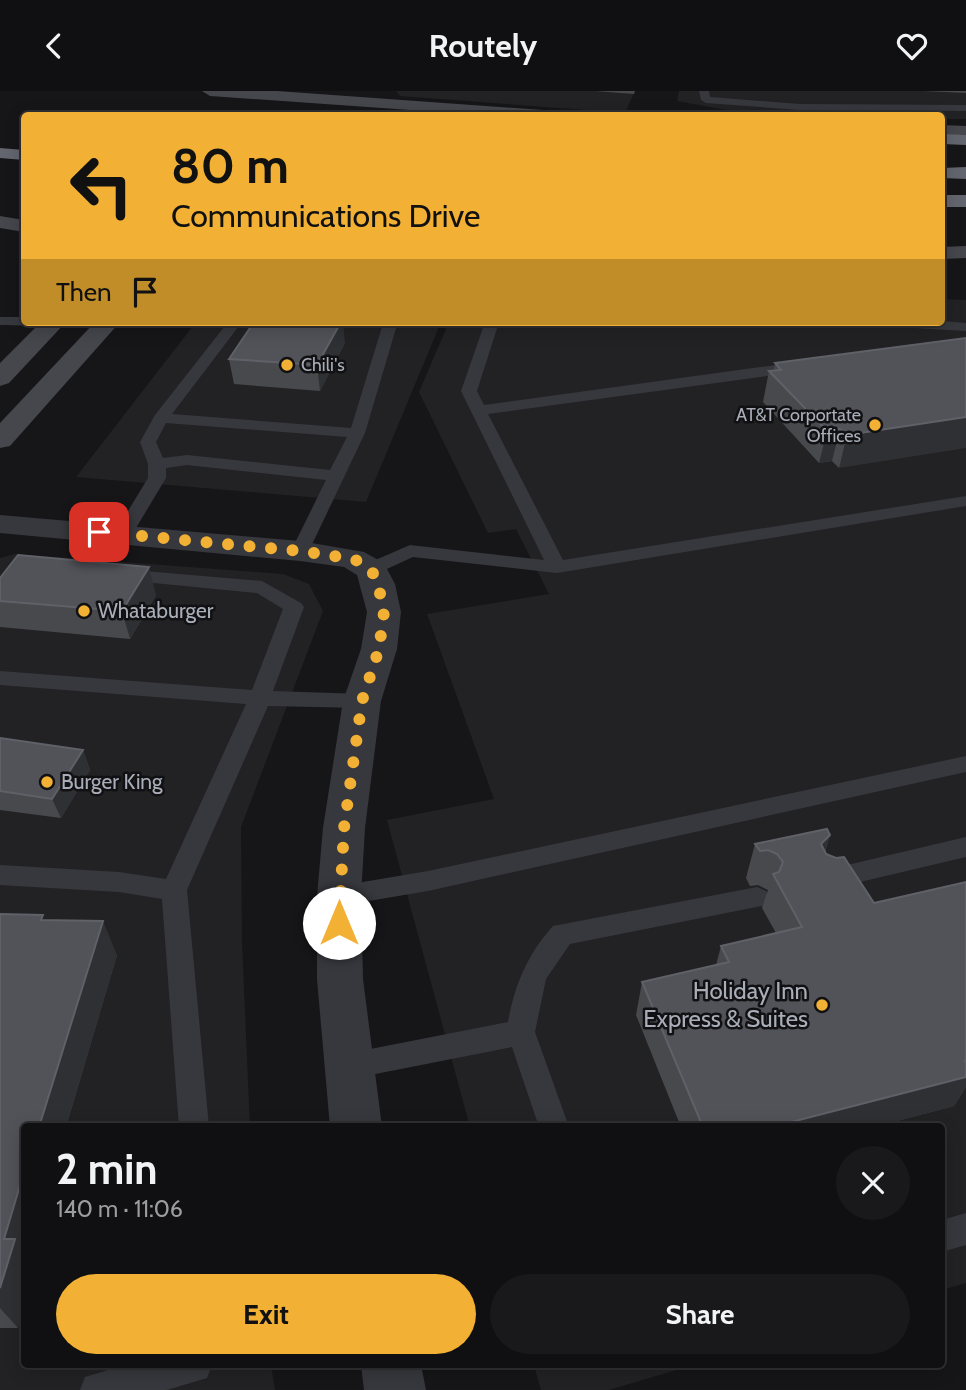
<!DOCTYPE html>
<meta charset="utf-8">
<style>
:root{--surface:#101012;--page:#19191b;--text:#f1f3f6;--muted:#9c9d9f;--line:#303032;--accent:#f2b134}
body{margin:0;font-family:Cabin,sans-serif;background:var(--page);color:var(--text);height:100vh;display:flex;flex-direction:column;font-size:26px;white-space:nowrap}
*{box-sizing:border-box;margin:0}
p{font-size:23px;color:var(--muted)}
.icon{flex:none;width:38px;height:38px;fill:none;stroke:currentColor;stroke-width:2;stroke-linecap:round;stroke-linejoin:round}
.map{position:relative;flex:1;overflow:hidden}
.panel{position:absolute;left:21px;top:1032px;width:924px;height:245px;display:flex;flex-direction:column;background:var(--surface);border-radius:7px;box-shadow:0 4px 18px #0003,0 0 0 2px var(--line)}
.panel>*{flex:none}
.hud{position:absolute;left:21px;top:21px;width:924px;height:214px;border-radius:7px;box-shadow:0 4px 18px #0003,0 0 0 2px var(--line);background:#f2b134;color:#111;overflow:hidden}
.pin{position:absolute;display:grid;place-items:center;width:60px;height:60px;color:#fff;margin:-30px;border-radius:14px;box-shadow:0 4px 10px #0006}
.me{position:absolute;width:77px;margin:-38px;rotate:0deg;stroke-linejoin:round;filter:drop-shadow(0 0 5px #0008)}
.turn{display:flex;align-items:center;gap:24px;height:147px;padding:0 35px;font-size:32px}
.turn .icon{width:91px;height:91px;stroke-width:2.5}
.turn b{display:block;font-size:49px;line-height:60px}
.then{display:flex;align-items:center;height:66px;padding:0 35px;background:#0003;gap:14px;font-size:26px}
.round{display:grid;place-items:center;flex:none;width:74px;height:74px;border-radius:37px;background:var(--page)}
.headline{display:flex;align-items:center;justify-content:space-between;height:119px;padding:0 35px}
h1{font-size:42px;font-weight:800;line-height:52px}
.button{display:flex;gap:14px;margin-top:auto;padding:14px 35px}
.button a{flex:1;height:80px;border-radius:42px;background:var(--accent);color:#111;font-size:28px;font-weight:800;line-height:80px;text-align:center}
.button a+a{background:var(--page);color:var(--text)}
header{display:flex;justify-content:space-between;align-items:center;height:91px;padding:0 35px;background:var(--surface);font-size:32px;font-weight:800}
.map>svg:first-child{display:block}
.built{fill:#222225}
.lines{fill:none;stroke-linecap:round;stroke-linejoin:round}
.service{fill:#37383d;fill-rule:evenodd}
.minor{fill:#37383d;fill-rule:evenodd}
.secondary{fill:#45474d;fill-rule:evenodd}
.motorway{fill:#63666e;fill-rule:evenodd}
.wall{fill:#47494d}
.shaded-wall{fill:#2f3033}
.building{fill:#525359;stroke:#5f6168;stroke-width:2}
.route{stroke:#f2b134;stroke-width:12;stroke-dasharray:0 21.6}
.poi-dot{fill:#f2b134;stroke:#111113;stroke-width:2.5}
.labels{text-anchor:middle;stroke-width:5;stroke-linejoin:round;paint-order:stroke}
.far-poi-label{font-size:18px;fill:#a8adb8;stroke:#111113;text-anchor:start}
.poi-label{font-size:21px;fill:#a8adb8;stroke:#111113;text-anchor:start}
.near-poi-label{font-size:24px;fill:#a8adb8;stroke:#111113;text-anchor:end}
</style>
<header><svg class="icon" aria-label="back" viewBox="0 0 24 24"><path d="M15 5l-7 7 7 7"/></svg>Routely<svg class="icon" aria-label="heart" viewBox="0 0 24 24"><path d="M12 20l-8-8c-3-5 5-10 8-4 3-6 11-1 8 4z"/></svg></header>
<div class="map">
<svg width="966" height="1299" viewBox="0 0 966 1299">
<rect width="100%" height="100%" fill="#161618"/>
<!-- built -->
<path class="built" d="M 396,0 L 635,0 L 625,22 L 400,5 Z
M 679,0 L 966,0 L 966,28 L 942,28 L 942,24 L 753,24 L 677,10 Z
M 942,208 L 966,209 L 966,1192 L 942,1199 L 942,1036 L 470,1036 L 387,729 L 494,708 L 427,523 L 549,503 L 516,438 L 488,442 L 419,301 L 449,231 L 942,231 Z
M 196,231 L 441,231 L 366,411 L 76,386 Z
M 15,463 L 283,483 L 309,493 L 323,520 L 241,736 L 242,852 L 250,1036 L 24,1036 L 24,1274 L 271,1274 L 275,1299 L 0,1299 L 0,467 Z
M 534,1274 L 693,1274 L 609,1299 L 541,1299 Z"/>
<g class="lines">
<!-- service -->
<path class="service" d="M 699,0 L 709,0 L 710,6 L 799,13 L 966,14 L 966,20 L 799,19 L 706,12 L 701,9 Z
M 0,226 L 24,226 L 24,231 L 61,231 L 54,235 L 0,234 Z
M 942,230 L 966,232 L 966,240 L 881,235 L 874,231 Z
M 228,231 L 242,231 L 172,323 L 351,337 L 382,236 L 373,231 L 395,231 L 397,234 L 365,342 L 307,464 L 300,466 L 291,460 L 326,389 L 187,374 L 166,377 L 166,387 L 130,447 L 123,449 L 114,443 L 148,387 L 148,373 L 140,351 L 155,324 ZM 166,332 L 347,346 L 330,379 L 187,364 L 163,367 L 156,351 Z
M 485,231 L 499,231 L 477,300 L 484,314 L 805,270 L 813,275 L 805,280 L 488,323 L 563,469 L 966,405 L 966,415 L 557,482 L 413,466 L 378,482 L 364,482 L 361,478 L 364,474 L 410,454 L 544,469 L 461,300 Z
M 120,478 L 262,490 L 301,512 L 304,516 L 273,600 L 362,603 L 370,605 L 373,610 L 370,615 L 362,617 L 268,615 L 187,799 L 209,1036 L 179,1036 L 162,808 L 119,801 L 0,794 L 0,774 L 119,781 L 166,788 L 246,613 L 0,594 L 0,580 L 252,599 L 283,518 L 257,502 L 113,488 L 110,484 L 113,480 Z
M 966,665 L 966,681 L 428,800 L 339,815 L 330,812 L 326,805 L 330,798 L 339,795 L 428,780 Z
M 966,746 L 966,766 L 826,799 L 817,796 L 813,789 L 817,782 L 826,779 Z
M 757,796 L 766,800 L 770,807 L 766,814 L 570,853 L 546,888 L 535,941 L 569,1036 L 539,1036 L 512,956 L 350,988 L 340,985 L 335,975 L 340,965 L 350,962 L 508,931 C 515,893 527,864 553,835 Z
M 966,1122 L 966,1154 L 942,1161 L 942,1129 Z
M 125,1274 L 212,1274 L 207,1287 L 167,1299 L 80,1299 L 85,1286 Z"/>
<!-- minor -->
<path class="minor" d="M 0,424 L 300,450 L 364,461 L 382,471 L 387,478 L 395,493 L 401,521 L 397,558 L 381,610 L 365,737 L 361,805 L 363,888 L 382,1036 L 330,1036 L 317,888 L 317,805 L 323,737 L 343,610 L 361,558 L 367,521 L 357,484 L 344,476 L 300,470 L 0,442 Z
M 361,1274 L 421,1274 L 426,1299 L 364,1299 Z"/>
<!-- secondary -->
<path class="secondary" d="M 202,0 L 277,0 L 543,19 L 551,24 L 481,24 L 210,5 Z
M 942,34 L 966,35 L 966,45 L 942,44 Z
M 0,125 L 24,129 L 24,141 L 0,137 Z
M 966,155 L 966,167 L 942,168 L 942,156 Z
M 41,231 L 66,231 L 9,292 L 0,295 L 0,272 Z
M 95,231 L 120,231 L 10,355 L 0,357 L 0,332 Z"/>
<!-- motorway -->
<path class="motorway" d="M 942,43 L 966,44 L 966,54 L 942,53 Z
M 0,57 L 24,59 L 24,69 L 0,67 Z
M 966,76 L 966,88 L 942,87 L 942,77 Z
M 942,104 L 966,104 L 966,116 L 942,116 Z"/>
</g>
<!-- wall -->
<path class="wall" d="M 595,0 L 635,0 L 634,3 Z
M 923,0 L 966,0 L 966,2 Z
M 966,247 L 839,377 L 832,370 L 819,372 L 763,311 L 769,280 L 774,279 L 775,272 Z
M 345,252 L 320,300 L 234,293 L 229,268 Z
M 0,487 L 156,504 L 130,548 L 0,536 Z
M 0,647 L 83,659 L 90,679 L 61,727 L 0,719 Z
M 830,744 L 825,761 L 966,996 L 954,1015 L 874,1036 L 681,1036 L 636,924 L 642,891 L 716,874 L 721,855 L 776,842 L 762,817 L 768,799 L 758,794 L 750,795 L 746,787 L 755,753 Z
M 0,823 L 45,829 L 117,864 L 66,1036 L 24,1036 L 18,1237 L 0,1237 Z"/>
<!-- shaded-wall -->
<path class="shaded-wall" d="M 341,231 L 343,231 L 345,252 L 320,300 L 317,274 Z
M 966,326 L 966,357 L 839,377 L 847,344 Z
M 840,338 L 832,370 L 819,372 L 827,340 Z
M 149,476 L 156,504 L 130,548 L 122,520 Z
M 83,659 L 90,679 L 61,727 L 52,708 Z
M 830,744 L 819,778 L 821,753 Z
M 103,830 L 117,864 L 66,1036 L 39,1036 Z
M 966,969 L 966,996 L 954,1015 L 874,1036 L 772,1036 Z
M 24,1081 L 24,1216 L 18,1237 L 0,1217 L 0,1197 L 4,1148 Z"/>
<!-- building -->
<path class="building" d="M 254,231 L 341,231 L 317,274 L 229,268 Z
M 966,247 L 966,326 L 847,344 L 840,338 L 827,340 L 769,280 L 781,279 L 775,272 Z
M 18,464 L 149,476 L 122,520 L 0,510 L 0,487 Z
M 0,647 L 83,659 L 52,708 L 0,700 Z
M 827,738 L 830,744 L 821,753 L 826,763 L 836,767 L 844,766 L 874,812 L 966,791 L 966,969 L 965,970 L 966,972 L 966,986 L 772,1036 L 703,1036 L 642,891 L 729,871 L 721,855 L 802,836 L 773,783 L 779,781 L 783,771 L 777,763 L 768,759 L 760,760 L 755,753 Z
M 0,823 L 43,824 L 41,829 L 103,830 L 39,1036 L 24,1036 L 24,1081 L 4,1148 L 15,1148 L 0,1197 Z"/>
<g class="lines">
<!-- route -->
<path class="route" d="M 99,441 L 300,460 L 354,468 L 371,478 L 378,493 L 384,521 L 379,558 L 362,610 L 344,737 L 339,832"/>
</g>
<!-- markers -->
<g class="poi-dot">
<circle cx="287" cy="274" r="7"/>
<circle cx="875" cy="334" r="7"/>
<circle cx="84" cy="520" r="7"/>
<circle cx="47" cy="691" r="7"/>
<circle cx="822" cy="914" r="7"/>
</g>
<g class="labels">
<!-- far-poi labels -->
<g class="far-poi-label">
<text x="301" y="280">Chili's</text>
<text x="861" y="330" text-anchor="end">AT&amp;T Corportate<tspan x="861" dy="21">Offices</tspan></text>
</g>
<!-- poi labels -->
<g class="poi-label">
<text x="98" y="527">Whataburger</text>
<text x="61" y="698">Burger King</text>
</g>
<!-- near-poi labels -->
<g class="near-poi-label">
<text x="808" y="908">Holiday Inn<tspan x="808" dy="28">Express &amp; Suites</tspan></text>
</g>
</g>
</svg>
<div class="pin" style="left:99px;top:441px;background:#d93025"><svg class="icon" aria-label="arrive" viewBox="0 0 24 24"><path d="M6 21V4h12l-3 4 3 4H6"/></svg></div>
<svg class="me" style="left:339px;top:832px" viewBox="-20 -20 40 40"><circle r="19" fill="#fff"/><path d="M0-13L10 11 0 6-10 11z" fill="#f2b134"/></svg>
<div class="hud">
<div class="turn"><svg class="icon" aria-label="left" viewBox="0 0 24 24"><path d="M17 20v-9H6M10 6l-5 5 5 5"/></svg><div><b>80 m</b>Communications Drive</div></div>
<div class="then">Then<svg class="icon" aria-label="arrive" viewBox="0 0 24 24"><path d="M6 21V4h12l-3 4 3 4H6"/></svg></div>
</div>
<section class="panel">
<div class="headline"><div><h1>2 min</h1><p>140 m · 11:06</p></div><a class="round"><svg class="icon" aria-label="close" viewBox="0 0 24 24"><path d="M6 6l12 12M18 6L6 18"/></svg></a></div>
<div class="button"><a>Exit</a><a>Share</a></div>
</section>
</div>
